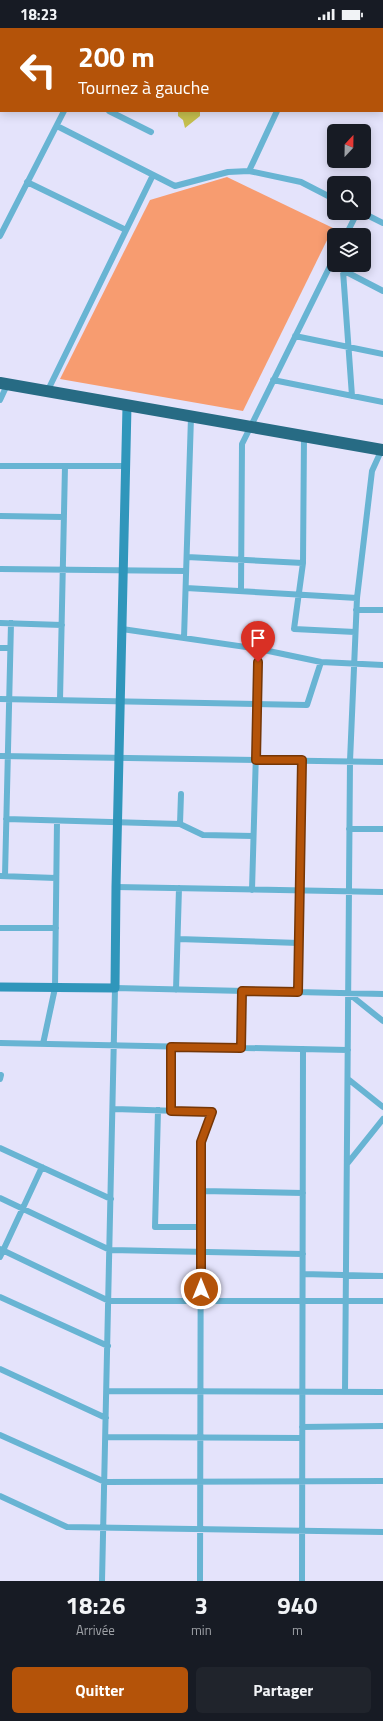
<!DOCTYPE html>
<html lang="fr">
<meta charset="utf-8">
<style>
:root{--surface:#171b24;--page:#20242c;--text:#f1f3f6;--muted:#9ea1a6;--accent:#b45309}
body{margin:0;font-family:"Titillium Web",sans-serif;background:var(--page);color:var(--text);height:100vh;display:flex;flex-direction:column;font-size:15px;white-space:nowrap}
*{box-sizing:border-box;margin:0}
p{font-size:13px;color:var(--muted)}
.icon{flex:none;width:22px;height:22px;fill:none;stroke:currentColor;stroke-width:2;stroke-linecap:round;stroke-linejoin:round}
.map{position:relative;height:1553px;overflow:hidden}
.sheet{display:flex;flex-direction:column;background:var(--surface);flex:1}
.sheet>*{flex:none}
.hud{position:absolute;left:0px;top:0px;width:383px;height:84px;box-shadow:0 2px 10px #0003;background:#b45309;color:#fff;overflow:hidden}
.needle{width:26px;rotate:22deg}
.fabs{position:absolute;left:327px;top:96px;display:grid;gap:8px}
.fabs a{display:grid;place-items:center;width:44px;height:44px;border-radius:6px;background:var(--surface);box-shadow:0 2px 10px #0003;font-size:20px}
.pin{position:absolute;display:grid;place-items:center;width:34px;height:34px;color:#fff;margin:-41px -17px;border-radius:50% 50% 50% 0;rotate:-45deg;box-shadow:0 0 4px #0007}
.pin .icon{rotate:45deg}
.me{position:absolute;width:44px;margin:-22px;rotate:0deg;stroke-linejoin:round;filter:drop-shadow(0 0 3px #0008)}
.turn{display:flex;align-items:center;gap:14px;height:84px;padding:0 12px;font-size:18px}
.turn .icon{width:52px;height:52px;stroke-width:2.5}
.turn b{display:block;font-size:28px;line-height:34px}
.eta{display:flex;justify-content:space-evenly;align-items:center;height:68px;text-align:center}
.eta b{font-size:24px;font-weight:700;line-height:28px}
.cta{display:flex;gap:8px;margin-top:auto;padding:8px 12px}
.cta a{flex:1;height:46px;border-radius:6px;background:var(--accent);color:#fff;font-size:16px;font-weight:700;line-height:46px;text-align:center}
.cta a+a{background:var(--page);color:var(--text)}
.status{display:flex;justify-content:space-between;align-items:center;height:28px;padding:0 20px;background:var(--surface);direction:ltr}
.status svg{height:11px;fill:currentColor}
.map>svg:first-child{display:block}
.green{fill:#f79c70}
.water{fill:#c5bf4e}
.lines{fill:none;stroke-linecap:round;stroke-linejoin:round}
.street{stroke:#68b4d3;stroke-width:6}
.secondary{stroke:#3096bb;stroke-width:9}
.highway{stroke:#276b84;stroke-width:12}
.route-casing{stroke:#753606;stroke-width:10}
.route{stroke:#b45309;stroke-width:7}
</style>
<div class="status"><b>18:23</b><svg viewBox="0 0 49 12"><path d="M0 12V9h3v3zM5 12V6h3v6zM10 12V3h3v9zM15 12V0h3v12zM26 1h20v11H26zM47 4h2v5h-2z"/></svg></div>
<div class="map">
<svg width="383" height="1553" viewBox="0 0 383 1553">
<rect width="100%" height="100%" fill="#e4e3fb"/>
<!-- green -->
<path class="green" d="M 227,149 L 333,200 L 243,383 L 60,351 L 150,172 Z"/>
<!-- water -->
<path class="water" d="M 178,83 L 200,83 L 200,88 L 185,100 L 183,92 L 178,88 Z"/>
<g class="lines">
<!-- street -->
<path class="street" d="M 73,0 L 75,1
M 128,0 L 130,1
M 238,0 L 239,1
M 37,1 L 37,0
M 103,1 L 103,0
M 176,1 L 176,0
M 262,1 L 262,0
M 315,1 L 316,0
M 0,28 L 1,29
M 382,74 L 383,74
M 109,83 L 151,104
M 57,98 L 175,158 L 228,144 L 249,143 L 301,154 L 334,171
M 249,143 L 277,83
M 27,154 L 126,202
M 363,185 L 383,195
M 346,207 L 357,185
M 0,208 L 64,83
M 331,236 L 383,263
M 343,243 L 352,368
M 295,308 L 383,326
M 273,352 L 383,374
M 47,364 L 153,147
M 0,372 L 7,357
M 304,408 L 303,535 L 294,601 L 355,604
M 0,438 L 125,438
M 0,488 L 64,489
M 187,529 L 303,535
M 0,541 L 186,543
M 186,560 L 357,570
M 241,563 L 242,416 L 334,230
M 356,582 L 383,582
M 0,595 L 62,597
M 122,601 L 259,621 L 321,634 L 383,637
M 184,610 L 191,389
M 0,620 L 10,620
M 0,671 L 307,677 L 321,634
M 60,672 L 65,438
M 0,728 L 383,734
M 6,791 L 180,796 L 203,807 L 253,808
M 180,796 L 181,766
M 349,801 L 383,801
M 0,848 L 56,850
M 5,848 L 11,595
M 116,859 L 383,864
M 252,862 L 259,621
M 0,900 L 56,900
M 178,911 L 299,915
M 176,962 L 179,860
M 298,964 L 302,733
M 348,965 L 383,993
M 0,1015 L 348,1022
M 43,1016 L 55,960 L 57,793
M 241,1020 L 241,963
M 0,1051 L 1,1047
M 348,1051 L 383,1079
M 114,1081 L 212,1084 L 201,1113 L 200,1553
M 158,1082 L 155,1199 L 201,1199
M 171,1083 L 171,1019
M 0,1120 L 111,1171
M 347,1136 L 383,1091
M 201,1163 L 303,1165
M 0,1170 L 110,1222 L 303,1226
M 0,1221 L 109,1273 L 383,1273
M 0,1229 L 42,1139
M 303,1246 L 383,1248
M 0,1269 L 108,1318
M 0,1341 L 106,1390
M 107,1363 L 383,1364
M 345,1364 L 350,733 L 357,570 L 372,443 L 382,421
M 302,1399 L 383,1398
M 0,1407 L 105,1454 L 383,1453
M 106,1409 L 302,1410
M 0,1468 L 67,1499 L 383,1504
M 102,1553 L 115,960 L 383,966
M 302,1553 L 303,1021"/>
<!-- secondary -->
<path class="secondary" d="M 0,959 L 115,960 L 116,859 L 127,378"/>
<!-- highway -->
<path class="highway" d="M 0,355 L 383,422"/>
</g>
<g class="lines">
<defs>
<path id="route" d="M 201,1261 L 201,1114 L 212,1084 L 171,1083 L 171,1019 L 241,1020 L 242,963 L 298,964 L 302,732 L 256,732 L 258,634"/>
</defs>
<!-- route casing -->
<use href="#route" class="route-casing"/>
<!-- route -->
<use href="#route" class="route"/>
</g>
</svg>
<div class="fabs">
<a><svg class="needle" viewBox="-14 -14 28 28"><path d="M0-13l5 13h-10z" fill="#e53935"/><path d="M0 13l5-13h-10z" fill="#9ea1a6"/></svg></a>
<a><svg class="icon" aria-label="search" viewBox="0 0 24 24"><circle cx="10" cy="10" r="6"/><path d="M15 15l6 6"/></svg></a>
<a><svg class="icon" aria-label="layers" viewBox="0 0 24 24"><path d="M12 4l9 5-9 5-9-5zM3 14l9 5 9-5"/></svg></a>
</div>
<div class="pin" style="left:258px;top:634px;background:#d93025"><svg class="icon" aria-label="arrive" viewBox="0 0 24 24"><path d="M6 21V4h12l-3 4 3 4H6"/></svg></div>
<svg class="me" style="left:201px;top:1261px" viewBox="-20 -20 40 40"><circle r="17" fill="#b45309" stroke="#fff" stroke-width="3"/><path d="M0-11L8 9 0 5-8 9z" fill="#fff"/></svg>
<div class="hud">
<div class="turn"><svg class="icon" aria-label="left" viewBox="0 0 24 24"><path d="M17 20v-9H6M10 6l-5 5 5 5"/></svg><div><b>200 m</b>Tournez à gauche</div></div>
</div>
</div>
<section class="sheet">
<div class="eta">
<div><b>18:26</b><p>Arrivée</p></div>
<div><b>3</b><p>min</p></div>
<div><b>940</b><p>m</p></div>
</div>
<div class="cta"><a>Quitter</a><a>Partager</a></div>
</section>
